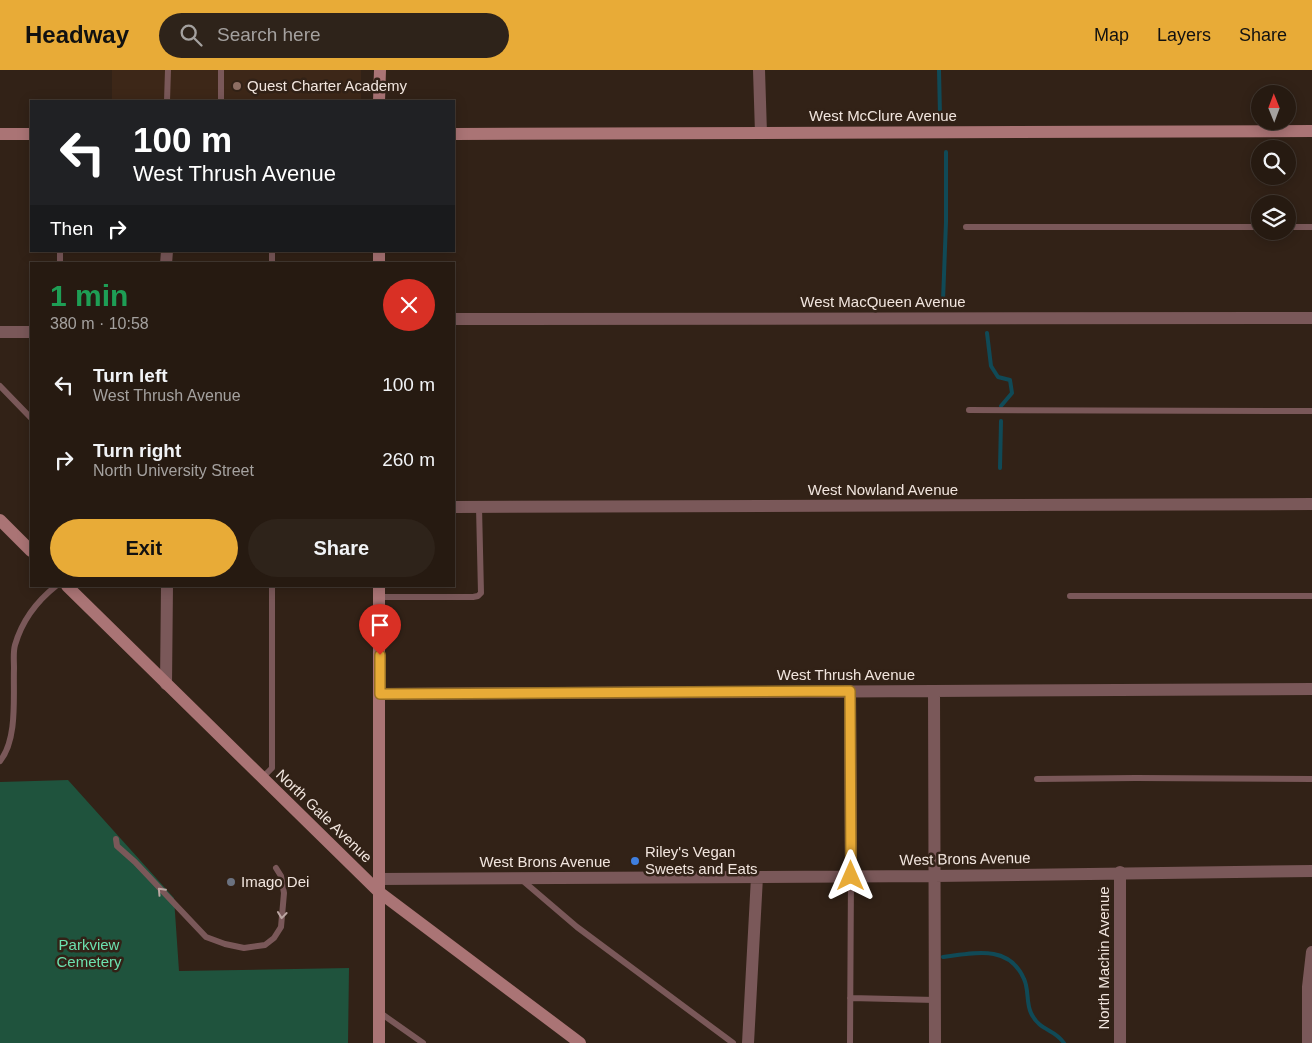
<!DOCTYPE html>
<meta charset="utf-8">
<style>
:root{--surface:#261a11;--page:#2e231a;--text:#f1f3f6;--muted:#a4a19f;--line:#423831;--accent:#e8ab37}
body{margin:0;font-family:Helvetica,sans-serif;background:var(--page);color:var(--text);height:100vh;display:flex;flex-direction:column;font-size:19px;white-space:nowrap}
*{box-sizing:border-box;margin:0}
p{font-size:16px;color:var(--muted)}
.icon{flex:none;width:28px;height:28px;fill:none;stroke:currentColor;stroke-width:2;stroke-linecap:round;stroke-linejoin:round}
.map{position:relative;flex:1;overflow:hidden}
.details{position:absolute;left:30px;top:192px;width:425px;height:325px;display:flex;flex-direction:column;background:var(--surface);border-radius:0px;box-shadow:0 2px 12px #0003,0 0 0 1px var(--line)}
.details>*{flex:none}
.hud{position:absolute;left:30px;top:30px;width:425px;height:152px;border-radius:0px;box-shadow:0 2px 12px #0003,0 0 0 1px var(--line);background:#202124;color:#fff;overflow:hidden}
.needle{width:32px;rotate:359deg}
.tools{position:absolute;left:1251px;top:15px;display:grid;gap:10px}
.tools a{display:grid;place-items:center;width:45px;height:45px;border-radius:50%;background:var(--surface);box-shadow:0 2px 12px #0003,0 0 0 1px var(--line);font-size:25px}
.pin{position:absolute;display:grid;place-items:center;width:42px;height:42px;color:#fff;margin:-51px -21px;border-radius:50% 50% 50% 0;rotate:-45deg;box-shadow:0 0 5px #0007}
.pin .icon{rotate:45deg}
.me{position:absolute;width:55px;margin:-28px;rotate:0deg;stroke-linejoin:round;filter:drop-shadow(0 0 4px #0008)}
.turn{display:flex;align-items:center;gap:18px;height:105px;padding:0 20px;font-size:22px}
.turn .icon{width:65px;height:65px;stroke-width:2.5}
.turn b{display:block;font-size:35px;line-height:42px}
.then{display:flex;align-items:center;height:48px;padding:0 20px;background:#0003;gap:10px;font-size:19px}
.round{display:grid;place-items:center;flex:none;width:52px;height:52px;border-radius:26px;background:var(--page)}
.headline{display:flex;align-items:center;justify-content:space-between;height:85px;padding:0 20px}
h1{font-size:30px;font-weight:800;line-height:38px;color:#1e9e55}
.cta{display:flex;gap:10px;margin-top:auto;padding:10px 20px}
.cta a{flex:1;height:58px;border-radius:30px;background:var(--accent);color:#111;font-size:20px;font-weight:800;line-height:58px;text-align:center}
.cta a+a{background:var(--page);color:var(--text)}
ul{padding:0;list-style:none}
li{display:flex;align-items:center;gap:15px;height:75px;padding:0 20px}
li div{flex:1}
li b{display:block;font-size:19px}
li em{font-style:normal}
header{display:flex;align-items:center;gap:30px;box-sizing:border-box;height:70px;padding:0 25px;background:var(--accent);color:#111}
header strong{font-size:24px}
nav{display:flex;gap:28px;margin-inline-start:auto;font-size:18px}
.search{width:350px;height:45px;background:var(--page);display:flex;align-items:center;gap:12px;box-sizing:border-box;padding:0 18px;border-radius:28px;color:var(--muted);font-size:19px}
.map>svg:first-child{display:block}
.built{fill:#3d2718}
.green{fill:#1f533d}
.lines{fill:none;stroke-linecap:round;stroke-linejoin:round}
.stream{stroke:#104a57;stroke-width:4}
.lane{stroke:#7a5859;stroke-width:6}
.street{stroke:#7a5859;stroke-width:12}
.secondary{stroke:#aa7475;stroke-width:12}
.oneway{stroke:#bba6a2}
.route-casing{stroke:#976f24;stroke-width:12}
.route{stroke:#e8ab37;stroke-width:9}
.education-dot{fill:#8d6e63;stroke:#322217;stroke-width:2}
.shop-dot{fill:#3f7fe0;stroke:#322217;stroke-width:2}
.worship-dot{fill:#6b7280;stroke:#322217;stroke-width:2}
.labels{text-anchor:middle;stroke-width:5;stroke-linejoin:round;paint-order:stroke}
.poi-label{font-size:15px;fill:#f1e5de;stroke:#322217;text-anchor:start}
.street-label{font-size:15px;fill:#f1e5de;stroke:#322217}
.park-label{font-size:15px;fill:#6ce1ae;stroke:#322217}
</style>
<header>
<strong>Headway</strong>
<div class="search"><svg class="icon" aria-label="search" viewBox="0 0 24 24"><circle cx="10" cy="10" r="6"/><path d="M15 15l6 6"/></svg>Search here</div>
<nav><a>Map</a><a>Layers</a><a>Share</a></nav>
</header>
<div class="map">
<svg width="1312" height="973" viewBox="0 0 1312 973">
<rect width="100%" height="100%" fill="#322217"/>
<!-- built -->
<path class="built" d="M 112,0 L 361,0 L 361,31 L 112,31 Z"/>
<!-- green -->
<path class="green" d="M 68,710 L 174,828 L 179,901 L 349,898 L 348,973 L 0,973 L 0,712 Z"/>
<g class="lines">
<!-- stream -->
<path class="stream" d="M 939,0 L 940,45
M 943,231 L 946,152 L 946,82
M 987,263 L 991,296 L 998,307 L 1010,310 L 1012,323 L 1001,336
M 1000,398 L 1001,351
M 943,887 C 974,883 1009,874 1024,909 C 1029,919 1026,933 1031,943 C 1040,962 1054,958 1064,973"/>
<!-- lane -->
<path class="lane" d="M 221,0 L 221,31
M 167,31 L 168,0
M 966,157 L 1260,157
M 1288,157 L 1312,157
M 272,181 L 272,194
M 60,194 L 60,181
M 0,316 L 31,348
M 969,340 L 1312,341
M 1070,526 L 1312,526
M 379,527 L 473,527 L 478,526 L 481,523 L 479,437
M 0,691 C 18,669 13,625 14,598 C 14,591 13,582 15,575 C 22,551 37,531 56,516
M 262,708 L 272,698 L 272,516
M 1037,709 L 1136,708 L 1312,709
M 116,769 L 117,776 L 135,792 L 206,867 L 225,874 L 244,878 L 265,875 L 274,868 L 281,857 L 284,823 L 281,806 L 276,798
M 522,810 L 577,857 L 733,973
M 850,928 L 935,930
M 379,942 L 423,973
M 850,973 L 851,806"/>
<!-- street -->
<path class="street" d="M 759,0 L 761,63
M 166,194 L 167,181
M 454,249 L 1312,248
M 0,262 L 31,262
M 454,437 L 1312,434
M 166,614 L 167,516
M 850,621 L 851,806
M 934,621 L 935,973
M 380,624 L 1312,619
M 1120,802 L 1120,973
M 379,809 L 934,806 L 1312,801
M 748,973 L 757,807
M 1308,973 L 1308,917 L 1312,882"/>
<!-- secondary -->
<path class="secondary" d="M 379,31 L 380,0
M 0,64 L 31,64
M 454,64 L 1312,61
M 379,194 L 379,181
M 0,450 L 31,481
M 67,516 L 379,822 L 580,973
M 379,516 L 379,973"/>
</g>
<!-- one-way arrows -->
<defs><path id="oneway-chevron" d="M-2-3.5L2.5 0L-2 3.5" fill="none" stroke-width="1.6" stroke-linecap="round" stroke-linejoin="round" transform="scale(1.25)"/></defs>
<g class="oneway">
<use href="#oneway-chevron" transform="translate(161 821) rotate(-133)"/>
<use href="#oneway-chevron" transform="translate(282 845) rotate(96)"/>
</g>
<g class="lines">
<defs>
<path id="route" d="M 380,585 L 380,624 L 850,621 L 851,806"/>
</defs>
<!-- route casing -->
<use href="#route" class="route-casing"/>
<!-- route -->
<use href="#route" class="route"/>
</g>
<!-- markers -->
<circle class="education-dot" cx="237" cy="16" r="5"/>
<circle class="shop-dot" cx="635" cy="791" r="5"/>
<circle class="worship-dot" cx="231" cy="812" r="5"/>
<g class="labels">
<!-- poi labels -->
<g class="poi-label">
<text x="247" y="21">Quest Charter Academy</text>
<text x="645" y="787">Riley's Vegan<tspan x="645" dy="17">Sweets and Eats</tspan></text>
<text x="241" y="817">Imago Dei</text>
</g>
<!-- street labels -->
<g class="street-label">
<text x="883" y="51">West McClure Avenue</text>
<text x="883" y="237">West MacQueen Avenue</text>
<text x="883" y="425">West Nowland Avenue</text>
<text x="846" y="610">West Thrush Avenue</text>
<text transform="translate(324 746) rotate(44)" y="5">North Gale Avenue</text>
<text transform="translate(965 789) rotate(-1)" y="5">West Brons Avenue</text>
<text x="545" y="797">West Brons Avenue</text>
<text transform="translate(1104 888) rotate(-90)" y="5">North Machin Avenue</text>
</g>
<!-- park labels -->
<g class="park-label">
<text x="89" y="880">Parkview<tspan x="89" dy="17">Cemetery</tspan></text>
</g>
</g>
</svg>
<div class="tools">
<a><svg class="needle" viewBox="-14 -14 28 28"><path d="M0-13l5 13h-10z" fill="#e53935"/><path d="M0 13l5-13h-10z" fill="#a4a19f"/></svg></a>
<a><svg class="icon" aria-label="search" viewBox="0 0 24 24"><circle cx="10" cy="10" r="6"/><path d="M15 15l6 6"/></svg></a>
<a><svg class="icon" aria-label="layers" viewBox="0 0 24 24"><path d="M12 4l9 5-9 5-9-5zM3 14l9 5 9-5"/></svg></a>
</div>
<div class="pin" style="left:380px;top:585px;background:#d93025"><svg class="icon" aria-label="arrive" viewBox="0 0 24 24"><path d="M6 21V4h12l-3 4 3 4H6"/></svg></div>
<svg class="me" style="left:851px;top:806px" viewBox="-20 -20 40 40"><path d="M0-17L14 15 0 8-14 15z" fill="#e8ab37" stroke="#fff" stroke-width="4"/></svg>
<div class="hud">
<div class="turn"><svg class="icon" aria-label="left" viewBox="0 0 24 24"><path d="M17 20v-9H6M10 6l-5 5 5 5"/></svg><div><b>100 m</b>West Thrush Avenue</div></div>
<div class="then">Then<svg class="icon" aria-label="right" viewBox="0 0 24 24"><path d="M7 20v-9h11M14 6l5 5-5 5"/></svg></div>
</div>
<section class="details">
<div class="headline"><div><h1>1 min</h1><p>380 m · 10:58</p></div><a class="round" style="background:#d93025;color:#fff"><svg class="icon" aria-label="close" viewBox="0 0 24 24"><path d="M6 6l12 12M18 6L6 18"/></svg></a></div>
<ul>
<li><svg class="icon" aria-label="left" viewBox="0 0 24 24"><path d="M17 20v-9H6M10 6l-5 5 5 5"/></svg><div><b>Turn left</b><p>West Thrush Avenue</p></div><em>100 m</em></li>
<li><svg class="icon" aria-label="right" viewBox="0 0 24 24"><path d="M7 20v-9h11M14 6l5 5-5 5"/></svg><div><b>Turn right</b><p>North University Street</p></div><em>260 m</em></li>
</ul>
<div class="cta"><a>Exit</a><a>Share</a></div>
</section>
</div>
